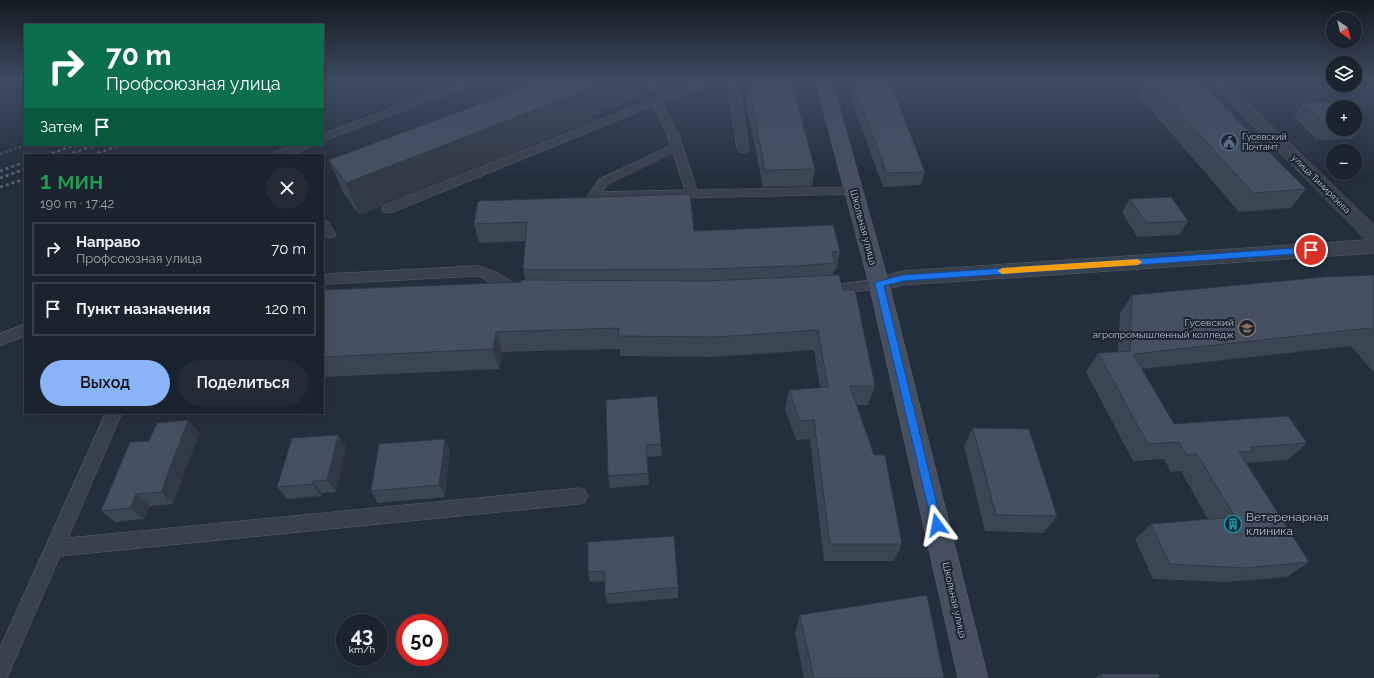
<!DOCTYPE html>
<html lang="ru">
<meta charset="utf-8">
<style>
:root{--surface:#1b232e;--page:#242b36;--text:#f1f3f6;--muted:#a0a4aa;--line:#39404a;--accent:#8ab4f8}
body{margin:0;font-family:Raleway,sans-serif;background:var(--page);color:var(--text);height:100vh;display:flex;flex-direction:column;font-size:15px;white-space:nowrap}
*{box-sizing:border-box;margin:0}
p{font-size:13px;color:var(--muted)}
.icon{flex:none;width:22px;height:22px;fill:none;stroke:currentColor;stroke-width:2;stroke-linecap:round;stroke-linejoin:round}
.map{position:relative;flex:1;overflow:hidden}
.sheet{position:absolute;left:24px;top:154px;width:300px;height:260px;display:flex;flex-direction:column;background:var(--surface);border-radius:0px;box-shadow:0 4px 16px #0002,0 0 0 1px var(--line)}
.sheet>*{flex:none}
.top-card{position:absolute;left:24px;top:24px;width:300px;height:122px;border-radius:0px;box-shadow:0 4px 16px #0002,0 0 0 1px var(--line);background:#0b6e4f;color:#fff;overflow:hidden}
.needle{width:26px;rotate:145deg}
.tools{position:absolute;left:1326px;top:12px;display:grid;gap:8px}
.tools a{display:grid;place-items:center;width:36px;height:36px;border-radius:50%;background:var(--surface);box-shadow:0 4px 16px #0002,0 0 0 1px var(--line);font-size:20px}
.speed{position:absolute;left:336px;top:614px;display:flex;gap:8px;font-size:20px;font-weight:700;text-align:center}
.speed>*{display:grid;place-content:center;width:52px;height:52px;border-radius:50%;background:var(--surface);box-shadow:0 4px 16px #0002,0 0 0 1px var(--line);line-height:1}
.speed small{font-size:10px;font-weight:400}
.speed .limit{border:6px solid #d22;background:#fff;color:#111}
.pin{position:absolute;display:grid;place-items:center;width:34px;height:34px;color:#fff;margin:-17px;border:2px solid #fff;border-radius:50%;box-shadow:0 1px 4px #0007}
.me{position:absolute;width:44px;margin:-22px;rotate:347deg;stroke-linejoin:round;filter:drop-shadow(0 0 3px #0008)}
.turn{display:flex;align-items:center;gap:14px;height:84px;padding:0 16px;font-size:18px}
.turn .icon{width:52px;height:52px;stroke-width:2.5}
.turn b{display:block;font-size:28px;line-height:34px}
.then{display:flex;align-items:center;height:38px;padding:0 16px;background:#0003;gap:8px;font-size:15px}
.round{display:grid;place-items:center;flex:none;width:42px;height:42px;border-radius:21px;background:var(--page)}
.headline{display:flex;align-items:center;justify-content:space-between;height:68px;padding:0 16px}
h1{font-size:24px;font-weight:600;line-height:30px;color:#1e9e55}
.action{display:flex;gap:8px;margin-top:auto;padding:8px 16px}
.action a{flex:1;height:46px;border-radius:24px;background:var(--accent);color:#111;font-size:16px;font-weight:600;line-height:46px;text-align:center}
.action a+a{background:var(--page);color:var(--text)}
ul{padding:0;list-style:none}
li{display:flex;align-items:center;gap:12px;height:54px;margin:0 8px 6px;padding:0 8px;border:2px solid var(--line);border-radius:0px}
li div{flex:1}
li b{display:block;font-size:15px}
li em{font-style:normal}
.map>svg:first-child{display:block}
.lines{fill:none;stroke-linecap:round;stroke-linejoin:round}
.service-casing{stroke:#565f6c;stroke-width:1}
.minor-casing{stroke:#565f6c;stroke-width:1}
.secondary-casing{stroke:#565f6c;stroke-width:1}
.path{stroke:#44595c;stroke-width:2;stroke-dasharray:2.5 2.5;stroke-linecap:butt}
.service{fill:#38414e;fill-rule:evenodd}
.minor{fill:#38414e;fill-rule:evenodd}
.secondary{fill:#465061;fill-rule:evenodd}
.rail{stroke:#5a6575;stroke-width:2.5;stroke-dasharray:3 3;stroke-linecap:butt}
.wall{fill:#3b4654}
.shaded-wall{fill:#303945}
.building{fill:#455162;stroke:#303945}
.route{fill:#1a73e8;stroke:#114b97}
.slow{fill:#f59e0b}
.labels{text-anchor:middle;stroke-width:4;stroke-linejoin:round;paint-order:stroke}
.far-poi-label{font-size:9px;fill:#b4bcc9;stroke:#1d2633;text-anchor:start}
.far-street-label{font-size:9px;fill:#b4bcc9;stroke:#1d2633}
.street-label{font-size:10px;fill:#b4bcc9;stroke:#1d2633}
.poi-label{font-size:10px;fill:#b4bcc9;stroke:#1d2633;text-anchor:end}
.near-poi-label{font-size:12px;fill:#b4bcc9;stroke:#1d2633;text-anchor:start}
</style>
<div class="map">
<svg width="1374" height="678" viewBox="0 0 1374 678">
<rect width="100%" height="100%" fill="#242f3e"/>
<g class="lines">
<defs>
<path id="service" d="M 464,81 L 478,81 L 477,83 L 323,141 L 323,134 Z
M 701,81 L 829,81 L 830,82 L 825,85 L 739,84 L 749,149 L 747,152 L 739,152 L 737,149 L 728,84 C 703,84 685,93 662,103 L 678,132 L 697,190 L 854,187 L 858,188 L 860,191 L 858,194 L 593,200 L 589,199 L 587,196 L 599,179 L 670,146 L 666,132 L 653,106 L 393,212 L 388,213 L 383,212 L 382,209 L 383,206 L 692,83 ZM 673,153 L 685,190 L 602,192 L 607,185 Z
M 294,145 L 311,145 L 309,148 L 289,155 L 272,155 L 274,152 Z
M 323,221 L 328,222 L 336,234 L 334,237 L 329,238 L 323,235 Z
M 479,266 L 498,273 L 523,289 L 525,293 L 523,297 C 511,300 490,281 478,276 L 327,284 L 323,283 L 323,275 L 327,274 Z
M 879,279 L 884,280 L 886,284 L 884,288 L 824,296 L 819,295 L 817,291 L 819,287 L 824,286 Z
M 25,324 L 25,336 L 0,346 L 0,334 Z
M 106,413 L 122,413 L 68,538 L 579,488 L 585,490 L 588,496 L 585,502 L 579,504 L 60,556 L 7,678 L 0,678 L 0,648 Z"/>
<path id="minor" d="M 1209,81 L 1226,81 L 1374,225 L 1374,253 L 903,285 L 879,291 L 872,289 L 869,284 L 872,279 L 903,271 L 1366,240 Z"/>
<path id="secondary" d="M 816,81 L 832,81 L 889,284 L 988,678 L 958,678 L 869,284 Z"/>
</defs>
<!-- service casing -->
<use href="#service" class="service-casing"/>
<!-- minor casing -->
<use href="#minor" class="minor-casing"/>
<!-- secondary casing -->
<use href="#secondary" class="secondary-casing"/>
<!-- path -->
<path class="path" d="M 0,154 L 26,145"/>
<!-- service -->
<use href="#service" class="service"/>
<!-- minor -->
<use href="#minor" class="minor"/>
<!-- secondary -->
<use href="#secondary" class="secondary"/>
<!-- rail -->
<path class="rail" d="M 46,155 L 76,145
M 67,155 L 96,145
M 92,155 L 121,145
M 0,171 L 25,162
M 0,178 L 25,169
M 0,187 L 25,179"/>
</g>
<!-- wall -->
<path class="wall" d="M 542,81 L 635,81 L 636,98 L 592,116 L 593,120 L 359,215 L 343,192 L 329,160 Z
M 640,81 L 679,81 L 653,91 Z
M 1147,81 L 1199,81 L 1306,189 L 1291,208 L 1239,212 L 1139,96 Z
M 748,84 L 815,169 L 812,186 L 763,187 L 746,102 Z
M 853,85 L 925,172 L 921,185 L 883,187 L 851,99 Z
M 1303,103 L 1333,107 L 1333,129 L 1355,129 L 1355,117 L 1363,125 L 1352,139 L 1317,140 L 1294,116 Z
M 1130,199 L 1188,221 L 1179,235 L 1137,237 L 1122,212 Z
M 478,201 L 840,251 L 836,270 L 834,270 L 833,275 L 843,290 L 875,386 L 868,405 L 857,405 L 902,544 L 894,561 L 824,561 L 810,439 L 796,440 L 785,409 L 789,390 L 820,388 L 814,350 L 714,357 L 620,356 L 620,349 L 502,352 L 499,369 L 323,377 L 323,290 L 521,282 L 525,280 L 523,269 L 525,241 L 479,243 L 474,224 Z
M 1374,275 L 1374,373 L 1351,346 L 1142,369 L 1174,424 L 1307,443 L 1288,460 L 1246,463 L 1309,562 L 1287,577 L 1224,582 L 1153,579 L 1135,539 L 1151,524 L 1208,519 L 1181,471 L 1171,472 L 1164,459 L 1133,461 L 1086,372 L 1098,353 L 1118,352 L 1120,313 L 1132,295 Z
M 606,400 L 661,444 L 662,456 L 647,457 L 649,485 L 610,488 L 608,476 Z
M 188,420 L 199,433 L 173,504 L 150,506 L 144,519 L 115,522 L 101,511 Z
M 973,428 L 1057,516 L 1044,533 L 985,531 L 964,446 Z
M 445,439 L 450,451 L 445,497 L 378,503 L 371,491 Z
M 346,447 L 336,492 L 322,493 L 321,496 L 287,499 L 277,487 Z
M 588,542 L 678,587 L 678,598 L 608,604 L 605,594 L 605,581 L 590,582 L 588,572 Z
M 800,615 L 944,678 L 804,678 L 795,633 Z
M 1101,674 L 1160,678 L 1095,678 Z"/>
<!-- shaded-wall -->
<path class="shaded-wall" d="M 599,81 L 635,81 L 636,98 L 592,116 L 593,120 L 359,215 L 346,183 Z
M 661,81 L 679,81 L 653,91 L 653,84 Z
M 496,332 L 502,352 L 499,369 L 493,349 Z
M 188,420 L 199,433 L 173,504 L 161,492 Z
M 338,435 L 346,447 L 336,492 L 327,480 Z
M 445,439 L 450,451 L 445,497 L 439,485 Z
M 313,481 L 322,493 L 321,496 L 312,484 Z
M 136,494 L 150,506 L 144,519 L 130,508 Z"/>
<!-- building -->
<path class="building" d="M 542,81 L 599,81 L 588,85 L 589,89 L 346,183 L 329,160 Z
M 649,81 L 661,81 L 653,84 Z
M 1151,81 L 1199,81 L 1306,189 L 1253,193 Z
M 792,83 L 815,169 L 765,170 L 748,84 Z
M 891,84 L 925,172 L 887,173 L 853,85 Z
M 1338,102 L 1344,107 L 1333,107 L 1333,126 L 1327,126 L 1303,103 Z
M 1355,117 L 1363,125 L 1355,125 Z
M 690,194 L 694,231 L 833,225 L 840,251 L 832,252 L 835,263 L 795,266 L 706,269 L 528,270 L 523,269 L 527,222 L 474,224 L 478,201 Z
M 1171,197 L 1188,221 L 1146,223 L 1130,199 Z
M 839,275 L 843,290 L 855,290 L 875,386 L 850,386 L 874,455 L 885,455 L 902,544 L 830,544 L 814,420 L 800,421 L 789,390 L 828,387 L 818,330 L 715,337 L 618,336 L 619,328 L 496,332 L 493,349 L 323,357 L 323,290 L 521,282 L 521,280 L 706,281 Z
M 1374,275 L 1374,332 L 1370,328 L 1133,354 L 1174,424 L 1288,416 L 1307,443 L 1250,447 L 1253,451 L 1239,452 L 1309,562 L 1244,568 L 1170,564 L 1151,524 L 1235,517 L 1197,454 L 1187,455 L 1179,442 L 1148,444 L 1098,353 L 1130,351 L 1132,295 L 1325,277 Z
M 657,396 L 661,444 L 646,445 L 648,473 L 608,476 L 606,400 Z
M 188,420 L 161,492 L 136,494 L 130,508 L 101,511 L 130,442 L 149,441 L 157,423 Z
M 973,428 L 1029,429 L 1057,516 L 996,515 Z
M 338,435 L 327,480 L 313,481 L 312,484 L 277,487 L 292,438 Z
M 445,439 L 439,485 L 371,491 L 379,444 Z
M 674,536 L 678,587 L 605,594 L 605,571 L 588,572 L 588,542 Z
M 927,595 L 944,678 L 814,678 L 800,615 Z
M 1101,674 L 1158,674 L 1160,678 L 1102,678 Z"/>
<!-- sky -->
<linearGradient id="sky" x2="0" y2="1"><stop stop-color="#141a22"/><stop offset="0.46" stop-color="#3f4d63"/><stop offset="1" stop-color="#3f4d63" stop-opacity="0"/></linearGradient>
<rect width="1374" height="176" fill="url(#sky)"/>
<!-- route -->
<path class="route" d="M 1311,247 L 1315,250 L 1311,253 L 903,281 L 884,286 L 942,525 L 940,528 L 937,530 L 933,528 L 875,284 L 876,282 L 903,275 Z"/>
<!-- slow -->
<path class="slow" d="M 1138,259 L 1142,262 L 1138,265 L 1002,274 L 998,271 L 1002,268 Z"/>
<!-- icons -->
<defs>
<symbol id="civic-ring" viewBox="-11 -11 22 22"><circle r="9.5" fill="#1d2633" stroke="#5c6f8a" stroke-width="1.5"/><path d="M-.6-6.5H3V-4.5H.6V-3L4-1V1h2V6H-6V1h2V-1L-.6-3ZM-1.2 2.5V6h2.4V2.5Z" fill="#5c6f8a"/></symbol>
<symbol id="university-ring" viewBox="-11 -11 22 22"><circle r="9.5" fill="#1d2633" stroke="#8d6e63" stroke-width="1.5"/><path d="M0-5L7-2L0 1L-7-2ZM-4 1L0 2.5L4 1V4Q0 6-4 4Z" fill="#8d6e63"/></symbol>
<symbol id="building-ring" viewBox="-11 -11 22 22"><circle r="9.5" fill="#1d2633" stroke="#0f9aa8" stroke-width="1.5"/><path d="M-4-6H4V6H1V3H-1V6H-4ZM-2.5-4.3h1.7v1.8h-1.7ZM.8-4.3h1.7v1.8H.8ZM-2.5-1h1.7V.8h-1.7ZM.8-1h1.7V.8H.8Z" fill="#0f9aa8"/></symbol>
</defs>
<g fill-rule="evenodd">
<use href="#civic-ring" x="1219" y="132" width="20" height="20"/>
<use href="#university-ring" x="1237" y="318" width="20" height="20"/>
<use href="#building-ring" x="1223" y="514" width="20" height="20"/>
</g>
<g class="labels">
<!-- far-poi labels -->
<g class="far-poi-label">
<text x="1242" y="140">Гусевский<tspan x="1242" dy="10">Почтамт</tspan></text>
</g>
<!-- far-street labels -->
<g class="far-street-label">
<text transform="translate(1321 184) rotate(45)" y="3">улица Тимирязева</text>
</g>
<!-- street labels -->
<g class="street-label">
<text transform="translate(864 227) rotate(75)" y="4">Школьная улица</text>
<text transform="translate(955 600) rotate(77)" y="4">Школьная улица</text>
</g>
<!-- poi labels -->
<g class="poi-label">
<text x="1234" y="326">Гусевский<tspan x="1234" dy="12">агропромышленный колледж</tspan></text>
</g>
<!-- near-poi labels -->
<g class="near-poi-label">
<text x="1246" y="521">Ветеренарная<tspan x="1246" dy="14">клиника</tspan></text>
</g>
</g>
</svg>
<div class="tools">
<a><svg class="needle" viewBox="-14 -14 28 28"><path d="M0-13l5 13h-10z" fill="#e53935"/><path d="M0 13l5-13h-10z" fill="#a0a4aa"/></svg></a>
<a><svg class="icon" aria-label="layers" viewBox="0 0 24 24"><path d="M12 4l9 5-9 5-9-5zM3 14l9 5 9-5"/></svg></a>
<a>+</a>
<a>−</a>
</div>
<div class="speed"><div>43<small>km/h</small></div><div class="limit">50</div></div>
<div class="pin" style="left:1311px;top:250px;background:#d93025"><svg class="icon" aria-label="arrive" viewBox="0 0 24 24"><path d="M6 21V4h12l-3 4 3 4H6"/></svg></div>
<svg class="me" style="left:937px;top:525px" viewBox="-20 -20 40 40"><path d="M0-17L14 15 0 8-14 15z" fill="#1a73e8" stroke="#fff" stroke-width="4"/></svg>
<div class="top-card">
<div class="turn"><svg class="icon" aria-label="right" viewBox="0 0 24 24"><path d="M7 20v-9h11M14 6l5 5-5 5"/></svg><div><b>70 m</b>Профсоюзная улица</div></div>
<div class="then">Затем<svg class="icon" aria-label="arrive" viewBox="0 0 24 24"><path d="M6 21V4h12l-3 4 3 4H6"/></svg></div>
</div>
<section class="sheet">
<div class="headline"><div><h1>1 мин</h1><p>190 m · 17:42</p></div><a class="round"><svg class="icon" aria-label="close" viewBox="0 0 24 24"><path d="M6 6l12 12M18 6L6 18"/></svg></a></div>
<ul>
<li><svg class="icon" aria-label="right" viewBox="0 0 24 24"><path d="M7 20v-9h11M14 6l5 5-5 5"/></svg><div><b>Направо</b><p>Профсоюзная улица</p></div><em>70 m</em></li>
<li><svg class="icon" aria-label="arrive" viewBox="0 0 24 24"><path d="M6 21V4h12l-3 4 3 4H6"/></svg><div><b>Пункт назначения</b></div><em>120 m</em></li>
</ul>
<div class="action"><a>Выход</a><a>Поделиться</a></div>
</section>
</div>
